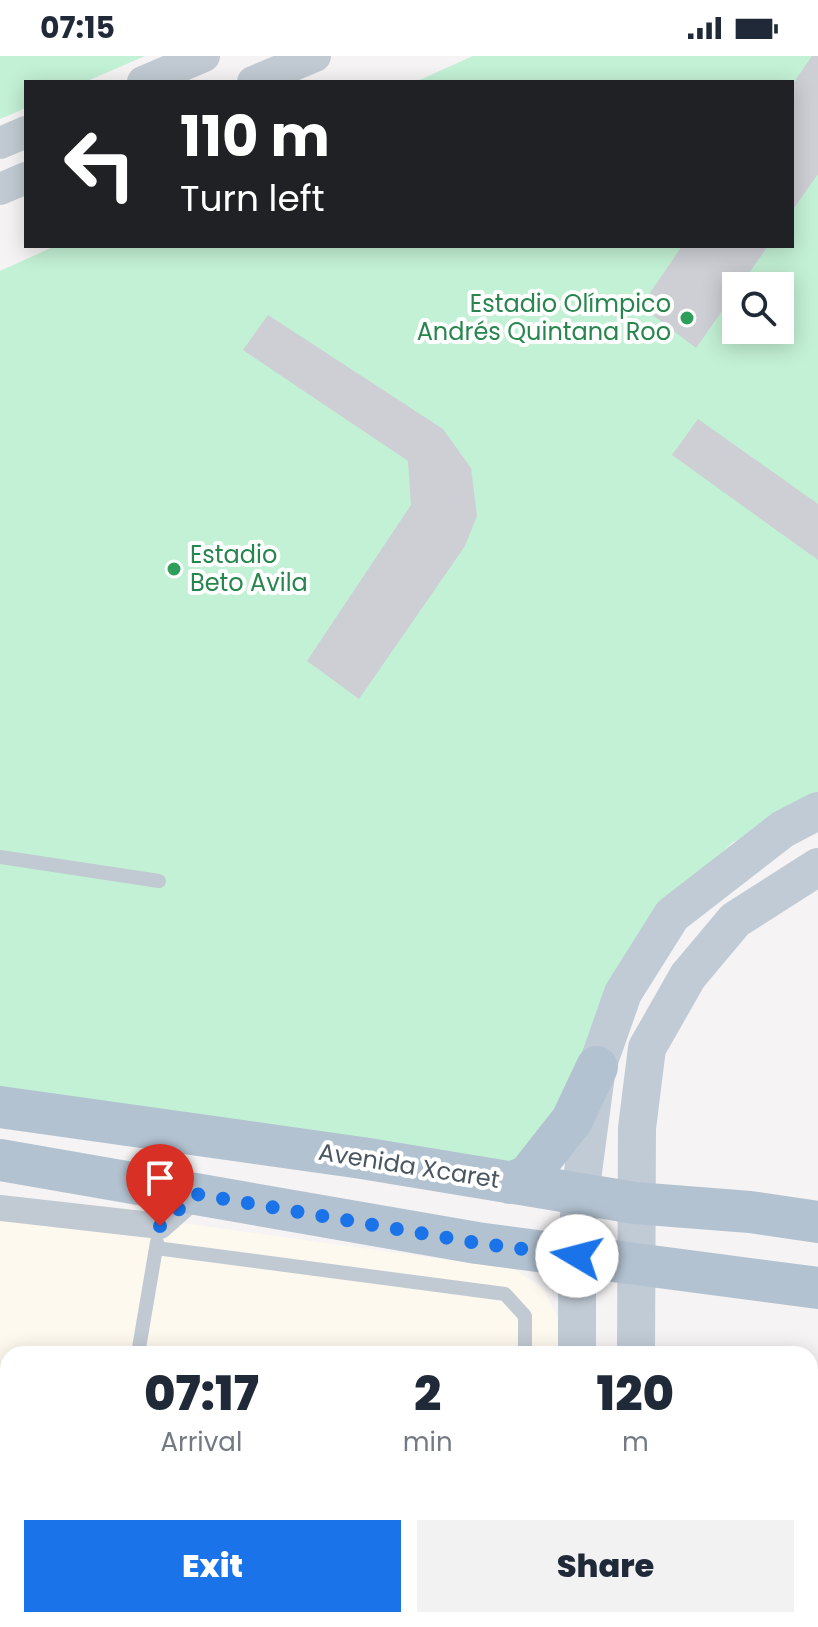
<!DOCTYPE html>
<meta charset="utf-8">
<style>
:root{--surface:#fff;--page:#f2f2f3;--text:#1f2937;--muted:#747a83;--accent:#1a73e8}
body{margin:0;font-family:Poppins,sans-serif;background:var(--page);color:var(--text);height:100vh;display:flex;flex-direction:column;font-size:30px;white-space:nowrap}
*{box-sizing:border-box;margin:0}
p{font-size:26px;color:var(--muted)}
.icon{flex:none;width:44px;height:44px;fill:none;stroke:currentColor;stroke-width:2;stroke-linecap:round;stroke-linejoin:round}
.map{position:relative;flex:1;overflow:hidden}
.details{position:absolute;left:0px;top:1290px;width:818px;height:282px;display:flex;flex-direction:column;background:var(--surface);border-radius:24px 24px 0 0;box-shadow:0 4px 20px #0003}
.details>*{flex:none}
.top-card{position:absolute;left:24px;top:24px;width:770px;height:168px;border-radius:0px;box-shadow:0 4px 20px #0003;background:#202124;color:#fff;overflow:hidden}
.tools{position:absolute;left:722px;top:216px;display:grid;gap:16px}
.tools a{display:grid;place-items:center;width:72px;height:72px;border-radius:0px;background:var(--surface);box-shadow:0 4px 20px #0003;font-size:40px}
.pin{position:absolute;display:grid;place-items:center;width:68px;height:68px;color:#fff;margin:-82px -34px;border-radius:50% 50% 50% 0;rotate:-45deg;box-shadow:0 0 8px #0007}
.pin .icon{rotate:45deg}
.me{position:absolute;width:88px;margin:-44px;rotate:278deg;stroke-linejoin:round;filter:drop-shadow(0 0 6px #0008)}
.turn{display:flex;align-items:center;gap:28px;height:168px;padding:0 24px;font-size:36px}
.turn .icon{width:104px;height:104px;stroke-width:2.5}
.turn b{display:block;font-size:56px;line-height:68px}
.eta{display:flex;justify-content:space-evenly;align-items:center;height:136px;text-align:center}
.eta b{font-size:48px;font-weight:800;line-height:56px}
.primary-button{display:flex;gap:16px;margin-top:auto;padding:16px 24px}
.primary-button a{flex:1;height:92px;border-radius:0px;background:var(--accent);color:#fff;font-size:32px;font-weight:800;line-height:92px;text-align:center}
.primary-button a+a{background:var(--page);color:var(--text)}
.status{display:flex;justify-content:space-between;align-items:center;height:56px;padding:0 40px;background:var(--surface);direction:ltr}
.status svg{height:22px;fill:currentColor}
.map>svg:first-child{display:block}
.commercial{fill:#fdf9ef}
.green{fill:#c3f1d5;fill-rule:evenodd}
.building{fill:#cdcfd5}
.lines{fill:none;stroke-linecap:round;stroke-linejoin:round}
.service{stroke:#c1cad2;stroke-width:14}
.minor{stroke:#c1cad2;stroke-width:26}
.tertiary{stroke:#c1cad2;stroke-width:32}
.secondary{stroke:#c1cbd6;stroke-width:38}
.primary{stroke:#b3c2d1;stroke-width:42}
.route{stroke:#1a73e8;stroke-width:14;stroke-dasharray:0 25.2}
.leisure-dot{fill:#2e9e5b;stroke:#fff;stroke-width:3}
.labels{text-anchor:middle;stroke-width:8;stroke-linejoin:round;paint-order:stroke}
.leisure-label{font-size:24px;fill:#27864d;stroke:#fff;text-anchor:end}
.street-label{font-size:24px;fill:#4a5661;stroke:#fff}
</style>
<div class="status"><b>07:15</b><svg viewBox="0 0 49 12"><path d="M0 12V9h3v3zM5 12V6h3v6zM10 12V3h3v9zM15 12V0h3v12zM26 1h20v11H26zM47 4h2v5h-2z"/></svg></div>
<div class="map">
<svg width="818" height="1571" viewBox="0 0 818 1571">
<rect width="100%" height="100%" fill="#f5f3f3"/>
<!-- commercial -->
<path class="commercial" d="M 0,1142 L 514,1213 L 543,1232 L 559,1264 L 559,1298 L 8,1298 L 8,1540 L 0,1539 Z
M 153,1564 L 559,1564 L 559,1571 L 196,1571 Z"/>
<!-- green -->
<path class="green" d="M 0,0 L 145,0 L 85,26 L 26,26 L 26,52 L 0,63 Z
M 473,0 L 818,0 L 818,742 L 732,787 L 677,841 L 575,1037 L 505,1117 L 0,1045 L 0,215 L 55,190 L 792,190 L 792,26 L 415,26 ZM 736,230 L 780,230 L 780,274 L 736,274 Z"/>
<!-- building -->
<path class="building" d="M 812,0 L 818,0 L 818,118 L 792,155 L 792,29 Z
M 682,190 L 768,190 L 740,230 L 736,230 L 736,235 L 696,292 L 641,250 Z
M 268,259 L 443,373 L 471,412 L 477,460 L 465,490 L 359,643 L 307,605 L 411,449 L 408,405 L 243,294 Z
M 698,363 L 818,448 L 818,504 L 672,399 Z
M 387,1564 L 538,1564 L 538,1571 L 402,1571 L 386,1569 Z"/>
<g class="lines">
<!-- service -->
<path class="service" d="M 0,801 L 159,825
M 156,1192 L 505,1238 L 525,1260 L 525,1298
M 138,1298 L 157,1186
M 305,1564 L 349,1571
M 369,1571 L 370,1564
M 543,1571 L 544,1564"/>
<!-- minor -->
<path class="minor" d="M 0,1152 L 160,1170 L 196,1138"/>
<!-- tertiary -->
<path class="tertiary" d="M 143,26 L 204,0
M 253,26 L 315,0
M 0,87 L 26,76
M 0,133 L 26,122"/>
<!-- secondary -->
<path class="secondary" d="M 577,1298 L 577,1200 L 580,1138 L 597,1011 L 623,937 L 672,859 L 783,773 L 818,755
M 636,1298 L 637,1072 L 647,992 L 688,920 L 735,864 L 818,811
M 638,1564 L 638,1571
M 575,1571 L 576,1564"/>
<!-- primary -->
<path class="primary" d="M 0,1051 L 362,1102 L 635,1147 L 750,1156 L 818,1166
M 0,1104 L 477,1187 L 818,1232
M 510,1127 L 528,1120 L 572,1064 L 597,1011
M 35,1564 L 82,1571"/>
</g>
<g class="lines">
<!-- route -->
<path class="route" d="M 160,1170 L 196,1138 L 477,1187 L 577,1200"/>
</g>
<!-- markers -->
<g class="leisure-dot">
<circle cx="687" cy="262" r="8"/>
<circle cx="174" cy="513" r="8"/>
</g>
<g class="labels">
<!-- leisure labels -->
<g class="leisure-label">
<text x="671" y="256">Estadio Olímpico<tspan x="671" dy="28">Andrés Quintana Roo</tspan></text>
<text x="190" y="507" text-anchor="start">Estadio<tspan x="190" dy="28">Beto Avila</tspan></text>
</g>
<!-- street labels -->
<g class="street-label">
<text transform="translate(409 1110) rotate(9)" y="8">Avenida Xcaret</text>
</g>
</g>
</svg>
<div class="tools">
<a><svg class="icon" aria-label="search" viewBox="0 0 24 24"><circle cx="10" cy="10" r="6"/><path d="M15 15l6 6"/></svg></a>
</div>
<div class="pin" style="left:160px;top:1170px;background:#d93025"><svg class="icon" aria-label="arrive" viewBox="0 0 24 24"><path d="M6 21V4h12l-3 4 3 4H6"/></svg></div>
<svg class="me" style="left:577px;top:1200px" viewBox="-20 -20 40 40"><circle r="19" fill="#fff"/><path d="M0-13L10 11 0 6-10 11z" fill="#1a73e8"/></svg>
<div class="top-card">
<div class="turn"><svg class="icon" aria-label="left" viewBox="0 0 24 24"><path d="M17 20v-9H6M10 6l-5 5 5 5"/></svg><div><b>110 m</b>Turn left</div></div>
</div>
<section class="details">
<div class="eta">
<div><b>07:17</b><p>Arrival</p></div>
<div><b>2</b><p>min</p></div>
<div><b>120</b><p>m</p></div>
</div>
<div class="primary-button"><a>Exit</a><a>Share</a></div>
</section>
</div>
